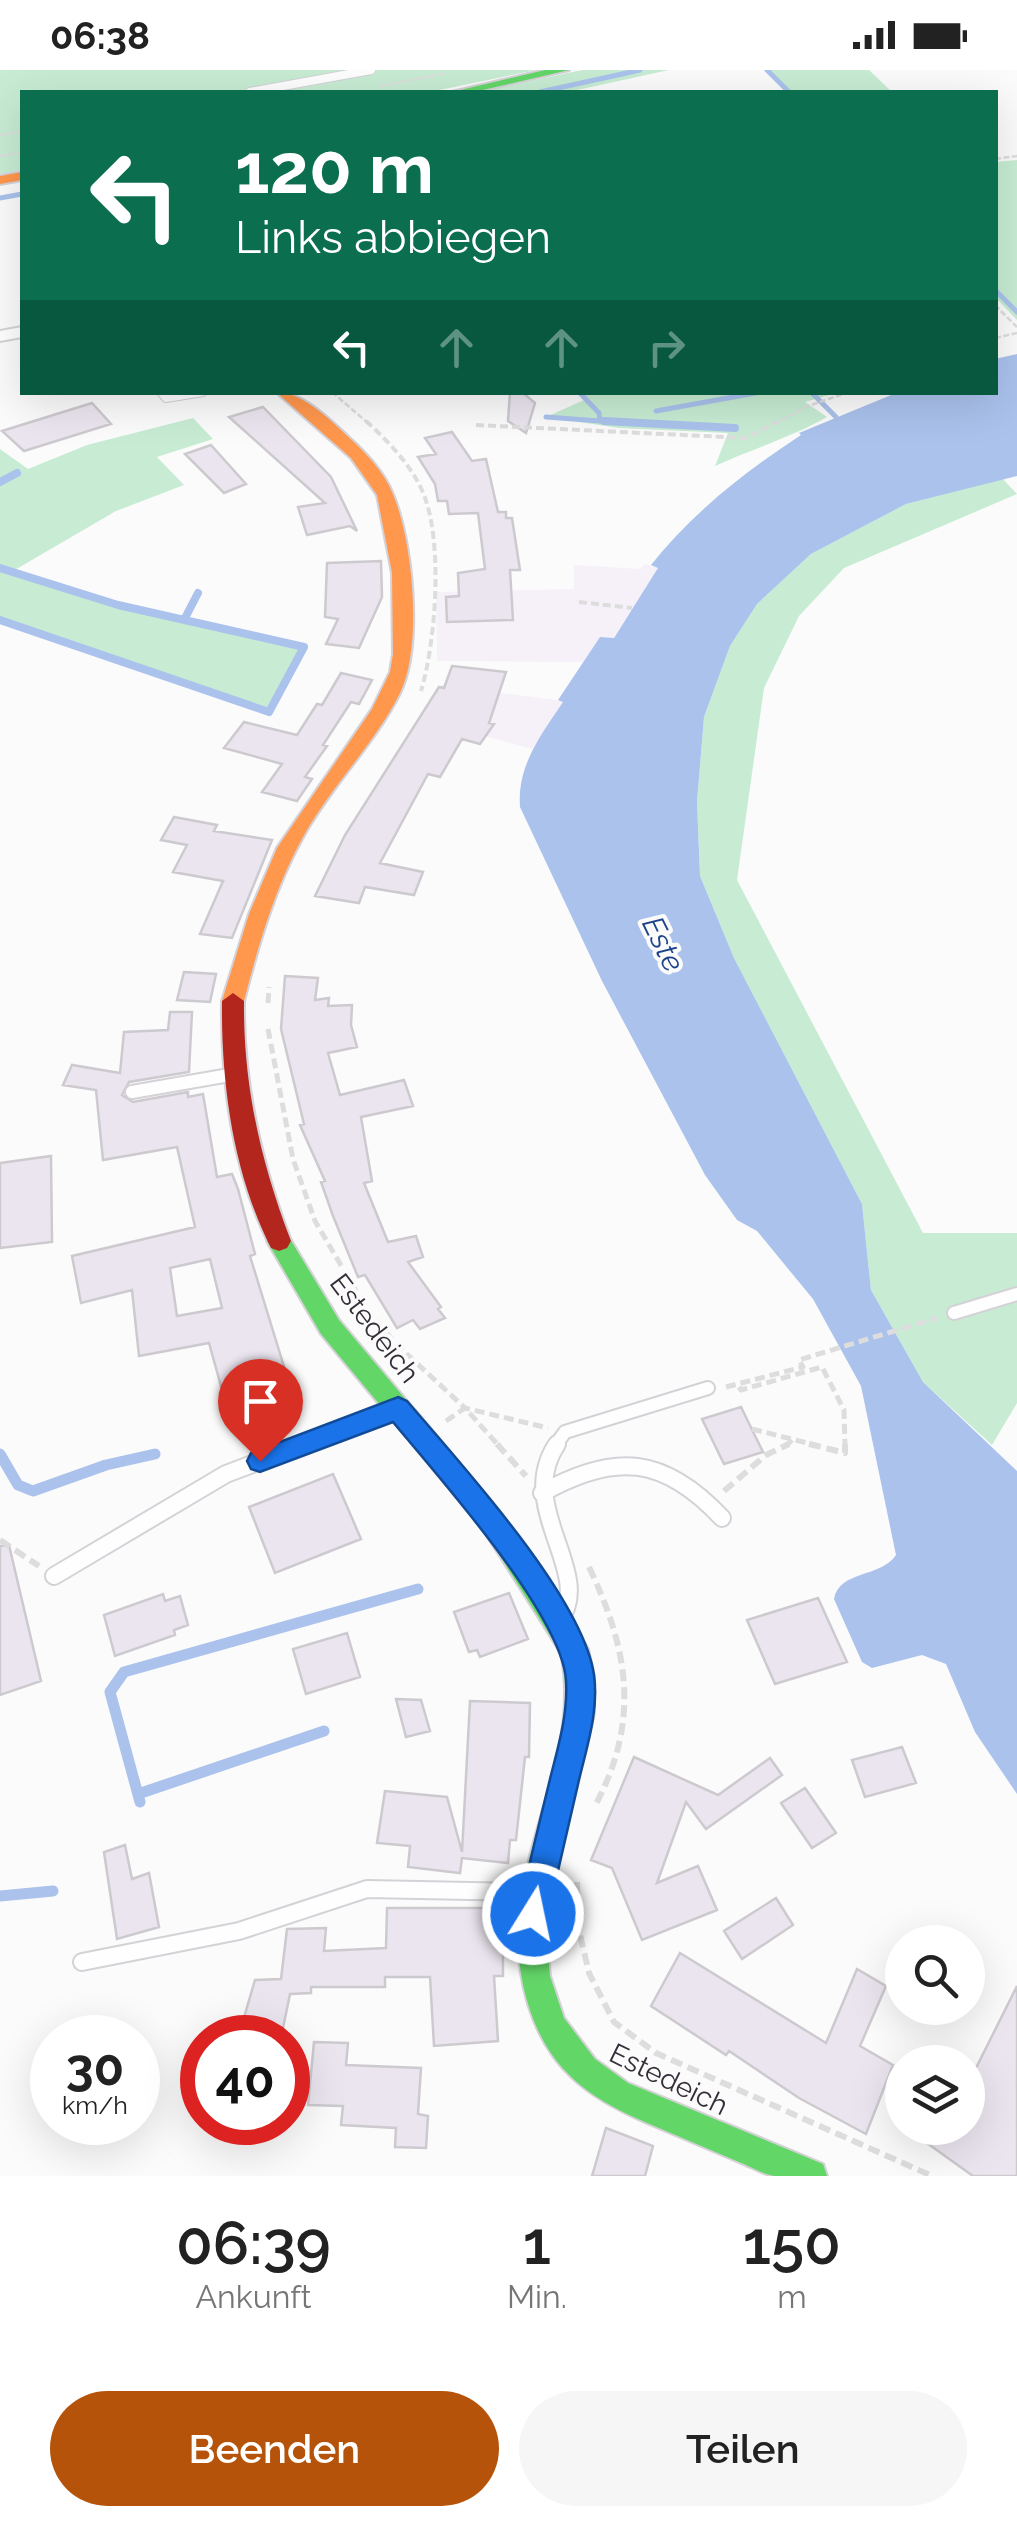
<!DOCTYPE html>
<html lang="de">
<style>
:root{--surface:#fff;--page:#f6f6f6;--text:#222;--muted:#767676;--accent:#b45309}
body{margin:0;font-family:Raleway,sans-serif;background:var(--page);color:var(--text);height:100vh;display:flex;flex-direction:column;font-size:38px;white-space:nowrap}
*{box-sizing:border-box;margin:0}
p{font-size:32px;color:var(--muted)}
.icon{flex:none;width:55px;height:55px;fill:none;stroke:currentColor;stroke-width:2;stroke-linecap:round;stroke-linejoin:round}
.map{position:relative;height:2106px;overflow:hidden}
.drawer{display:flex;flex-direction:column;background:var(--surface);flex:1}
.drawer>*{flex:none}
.banner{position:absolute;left:20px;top:20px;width:978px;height:305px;border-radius:0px;box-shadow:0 10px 40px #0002;background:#0b6e4f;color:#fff;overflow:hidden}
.buttons{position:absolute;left:885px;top:1855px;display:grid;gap:20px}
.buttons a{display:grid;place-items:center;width:100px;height:100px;border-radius:50%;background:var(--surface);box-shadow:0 10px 40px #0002;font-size:50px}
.speed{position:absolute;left:30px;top:1945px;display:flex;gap:20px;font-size:50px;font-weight:700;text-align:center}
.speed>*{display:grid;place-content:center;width:130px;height:130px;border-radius:50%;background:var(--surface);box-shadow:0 10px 40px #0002;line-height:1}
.speed small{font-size:25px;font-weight:400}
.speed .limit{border:15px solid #d22;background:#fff;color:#111}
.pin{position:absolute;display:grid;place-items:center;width:85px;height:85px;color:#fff;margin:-102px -42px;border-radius:50% 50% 50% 0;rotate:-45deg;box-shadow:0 0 10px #0007}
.pin .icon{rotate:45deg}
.me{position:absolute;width:110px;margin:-55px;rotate:10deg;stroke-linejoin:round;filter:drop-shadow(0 0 8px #0008)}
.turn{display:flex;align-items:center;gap:35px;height:210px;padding:0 50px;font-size:45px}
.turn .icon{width:130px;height:130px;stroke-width:2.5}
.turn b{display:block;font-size:70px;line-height:85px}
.lanes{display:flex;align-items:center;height:95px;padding:0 50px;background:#0003;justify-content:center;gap:50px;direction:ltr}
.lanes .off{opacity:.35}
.eta{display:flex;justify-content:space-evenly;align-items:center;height:170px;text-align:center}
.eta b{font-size:60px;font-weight:600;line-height:70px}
.cta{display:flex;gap:20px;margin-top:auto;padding:20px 50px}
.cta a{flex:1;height:115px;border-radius:60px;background:var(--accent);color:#fff;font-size:40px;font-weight:600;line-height:115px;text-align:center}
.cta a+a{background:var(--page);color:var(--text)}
.status{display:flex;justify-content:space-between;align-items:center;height:70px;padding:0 50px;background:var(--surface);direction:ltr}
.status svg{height:28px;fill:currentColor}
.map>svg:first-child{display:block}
.built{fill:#f6f1f9}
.green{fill:#c7ecd3}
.water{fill:#aac2ec}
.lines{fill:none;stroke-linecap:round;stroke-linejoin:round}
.stream-far2{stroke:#aac2ec;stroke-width:5}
.stream-far1{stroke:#aac2ec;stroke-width:8}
.stream{stroke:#aac2ec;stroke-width:11}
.building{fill:#ebe5ef;stroke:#cdcacf;stroke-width:2.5;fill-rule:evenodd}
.lane-far2-casing{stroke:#d5d2d7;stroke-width:10}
.lane-far1-casing{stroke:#d5d2d7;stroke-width:16}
.lane-casing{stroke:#d5d2d7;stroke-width:20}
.street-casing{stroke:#d5d2d7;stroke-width:4}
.fast-casing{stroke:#d5d2d7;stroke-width:4}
.slow-casing{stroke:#d5d2d7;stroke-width:4}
.jam-casing{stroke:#d5d2d7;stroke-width:4}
.path-far3{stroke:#ddd;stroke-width:2.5;stroke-dasharray:6 2.5;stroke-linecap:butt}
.path-far2{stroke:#ddd;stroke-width:4;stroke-dasharray:8 4;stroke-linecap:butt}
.path-far1{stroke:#ddd;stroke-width:5;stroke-dasharray:10 5;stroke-linecap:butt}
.path{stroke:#ddd;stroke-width:6;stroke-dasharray:12 6;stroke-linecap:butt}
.lane-far2{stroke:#fefefe;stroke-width:8}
.lane-far1{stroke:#fefefe;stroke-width:12}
.lane{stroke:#fefefe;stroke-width:16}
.street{fill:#fefefe;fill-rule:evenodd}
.fast{fill:#63d668;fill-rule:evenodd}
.slow{fill:#ff974d;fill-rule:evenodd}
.jam{fill:#b3261e;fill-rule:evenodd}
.route{fill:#1a73e8;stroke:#114b97;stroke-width:2.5}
.labels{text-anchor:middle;stroke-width:8;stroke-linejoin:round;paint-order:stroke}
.street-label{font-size:28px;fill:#352e39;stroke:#fbfbfb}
.water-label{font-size:30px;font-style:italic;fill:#1c4389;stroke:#fbfbfb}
</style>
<div class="status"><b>06:38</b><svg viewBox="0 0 49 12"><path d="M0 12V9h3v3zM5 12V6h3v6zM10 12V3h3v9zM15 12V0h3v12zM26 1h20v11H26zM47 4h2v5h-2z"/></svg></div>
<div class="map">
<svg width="1017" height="2106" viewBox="0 0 1017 2106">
<rect width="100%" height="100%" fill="#fbfbfb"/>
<!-- built -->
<path class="built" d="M 645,494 L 659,497 L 613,568 L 600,567 L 583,592 L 437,591 L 436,522 L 574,519 L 574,495 L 641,499 Z
M 442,615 L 564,631 L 532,679 L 421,649 Z"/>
<!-- green -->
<path class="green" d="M 0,0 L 536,0 L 430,22 L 22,22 L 22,100 L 0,104 Z
M 582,0 L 669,0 L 568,22 L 478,22 Z
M 767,0 L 869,0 L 892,22 L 790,22 Z
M 1017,90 L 1017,250 L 995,227 L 995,92 Z
M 579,323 L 836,323 L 805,332 L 827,347 C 792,367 752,379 715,396 L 728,363 L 619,358 L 546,347 L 584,330 Z
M 193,348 L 213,369 L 157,387 L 184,415 L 116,441 L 13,501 L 118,535 L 304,577 L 269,642 L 0,550 L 0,379 L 28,399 L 87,375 Z
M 1003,409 L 1017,424 L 844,498 L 799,546 L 764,618 L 737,810 L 923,1163 L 1017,1163 L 1017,1333 L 992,1375 L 923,1312 L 871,1220 L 862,1134 L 734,888 L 700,806 L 697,732 L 704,647 L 730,576 L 757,534 L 811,484 L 906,434 Z"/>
<!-- water -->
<path class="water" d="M 1017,284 L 1017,406 L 906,434 L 811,484 L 757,534 L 730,576 L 704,647 L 697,732 L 700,806 L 734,888 L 862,1134 L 871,1220 L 923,1312 L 1017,1401 L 1017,1724 L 975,1662 L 946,1594 L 922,1585 L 872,1598 L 862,1592 L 834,1529 C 839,1500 881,1508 896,1485 L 861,1316 L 813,1229 L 757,1161 L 737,1150 L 705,1105 L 602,911 L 520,737 C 517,695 541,665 563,632 L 558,630 L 600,567 L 614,568 L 658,498 L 651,495 C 692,443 746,401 801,365 L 799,363 L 896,323 L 995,322 L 995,289 Z"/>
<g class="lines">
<!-- stream-far2 -->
<path class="stream-far2" d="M 767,0 L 789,22
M 540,22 L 640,0
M 0,128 L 22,124
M 995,220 L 1017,242
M 579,322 L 599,343 L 600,351 L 652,354
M 811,322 L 836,347
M 656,341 L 761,322
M 546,347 L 600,351"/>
<!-- stream-far1 -->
<path class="stream-far1" d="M 604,351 L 735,358
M 0,412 L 17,403
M 0,498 L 118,535 L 304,577 L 269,642 L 0,550
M 184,550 L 198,523"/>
<!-- stream -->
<path class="stream" d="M 0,1384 L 18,1415 L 33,1421 L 106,1395 L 155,1384
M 138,1724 L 324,1661
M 140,1732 L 110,1622 L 124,1602 L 418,1519
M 0,1826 L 53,1821"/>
</g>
<!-- building -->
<path class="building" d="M 510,322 L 522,322 L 535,333 L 526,363 L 508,351 Z
M 92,333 L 111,354 L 24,381 L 2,361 Z
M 263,337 L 331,407 L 357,461 L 350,456 L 307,465 L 298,437 L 325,433 L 229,347 Z
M 452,362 L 472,391 L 486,389 L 498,442 L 506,442 L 506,448 L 512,448 L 520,500 L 510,500 L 513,550 L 447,552 L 446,527 L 459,526 L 458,503 L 485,499 L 478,443 L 449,444 L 447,431 L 438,431 L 435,414 L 418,387 L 436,384 L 425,368 Z
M 211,375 L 246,414 L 224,423 L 185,384 Z
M 381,491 L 382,527 L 359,578 L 326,574 L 338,549 L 325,547 L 327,493 Z
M 452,596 L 506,602 L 489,653 L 494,654 L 480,674 L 462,669 L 440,707 L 428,704 L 380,793 L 423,802 L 414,825 L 365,817 L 359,833 L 315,826 L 345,765 L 439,617 L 444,618 Z
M 341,603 L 372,610 L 359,634 L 351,632 L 323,675 L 327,676 L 305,707 L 312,709 L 297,731 L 262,722 L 282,694 L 224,678 L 244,652 L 297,665 L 317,634 L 322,635 Z
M 174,747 L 217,755 L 214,761 L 272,770 L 232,868 L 200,864 L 223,811 L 173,802 L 187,775 L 161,770 Z
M 184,902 L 216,904 L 210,932 L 177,930 Z
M 285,906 L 318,908 L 315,930 L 329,928 L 328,936 L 352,935 L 351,955 L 357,977 L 328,983 L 340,1025 L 404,1010 L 413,1036 L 361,1047 L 372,1111 L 364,1113 L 388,1172 L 416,1166 L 423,1187 L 408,1192 L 441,1237 L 438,1239 L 445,1248 L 420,1259 L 413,1250 L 397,1258 L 365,1205 L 358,1207 L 333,1146 L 321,1112 L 325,1111 L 300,1055 L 304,1054 L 281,959 Z
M 170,942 L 192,942 L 189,1002 L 129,1012 L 122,1025 L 133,1032 L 188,1022 L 188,1027 L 203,1024 L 217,1107 L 232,1104 L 238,1119 L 255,1184 L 250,1186 L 293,1326 L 229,1345 L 209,1273 L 139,1286 L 132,1220 L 81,1233 L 72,1186 L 195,1157 L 177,1077 L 103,1090 L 96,1020 L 63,1015 L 72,995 L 120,1003 L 124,962 L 168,960 ZM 210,1189 L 222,1238 L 177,1246 L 170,1198 Z
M 51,1086 L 52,1172 L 0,1178 L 0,1093 Z
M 741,1337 L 763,1382 L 724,1394 L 702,1349 Z
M 333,1404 L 361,1469 L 275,1503 L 249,1437 Z
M 9,1475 L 41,1611 L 0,1625 L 0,1476 Z
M 509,1523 L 528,1569 L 480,1587 L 477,1580 L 469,1582 L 454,1542 Z
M 163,1524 L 165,1531 L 180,1526 L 188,1555 L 174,1560 L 175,1565 L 115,1586 L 104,1545 Z
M 818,1528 L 847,1592 L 775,1614 L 747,1550 Z
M 347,1563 L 360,1607 L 306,1624 L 293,1579 Z
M 396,1629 L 421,1630 L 430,1661 L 406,1667 Z
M 470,1631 L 530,1633 L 529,1687 L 525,1687 L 516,1770 L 510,1770 L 508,1793 L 462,1788 L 460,1803 L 408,1797 L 410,1776 L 377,1773 L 385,1721 L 447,1727 L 462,1782 Z
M 902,1677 L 916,1713 L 865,1727 L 852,1690 Z
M 634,1687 L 718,1725 L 770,1688 L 782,1705 L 706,1759 L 686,1732 L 657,1813 L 698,1796 L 717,1840 L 642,1870 L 612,1798 L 591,1790 Z
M 805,1718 L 836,1763 L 812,1778 L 781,1733 Z
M 125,1775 L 132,1809 L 149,1803 L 159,1857 L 117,1869 L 104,1782 Z
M 776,1828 L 793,1855 L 742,1889 L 724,1861 Z
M 387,1838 L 503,1838 L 503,1906 L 494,1906 L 498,1971 L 434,1976 L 430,1907 L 385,1907 L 385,1917 L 311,1917 L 311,1923 L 290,1924 L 283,1958 L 243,1951 L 255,1910 L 281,1909 L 287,1859 L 326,1858 L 324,1881 L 386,1878 Z
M 680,1883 L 826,1973 L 857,1899 L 886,1916 L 860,1976 L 893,1995 L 866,2064 L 799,2028 L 729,1981 L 726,1985 L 651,1936 Z
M 1017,1916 L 1017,2106 L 973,2106 L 906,2058 L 968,2058 L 968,2014 Z
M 314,1972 L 348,1973 L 346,1995 L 421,1998 L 418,2044 L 428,2046 L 426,2078 L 395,2077 L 396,2058 L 341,2055 L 343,2036 L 308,2035 Z
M 606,2058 L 653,2076 L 645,2106 L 592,2106 Z"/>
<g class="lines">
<defs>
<path id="lane-far2" d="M 250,22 L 371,0
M 161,322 L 166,328 L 203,322"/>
<path id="lane-far1" d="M 132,1022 L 235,1004
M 954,1243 L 1017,1224
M 298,1376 L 396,1339
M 555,1376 L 565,1362 L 708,1318"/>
<path id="lane" d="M 557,1374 C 514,1438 596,1503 559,1551
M 542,1423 C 615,1382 664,1386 722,1448
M 54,1506 L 226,1404 L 305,1374
M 82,1892 L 239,1861 L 367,1819 L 529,1822"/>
<path id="street" d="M 22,257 L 22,267 L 0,271 L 0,261 Z"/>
<path id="fast" d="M 545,0 L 569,0 L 474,22 L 452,22 Z
M 279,1161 L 287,1164 L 339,1250 L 501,1443 L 588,1579 L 594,1607 L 594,1643 L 550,1822 L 546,1865 L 550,1906 L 564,1948 L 595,1989 L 628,2013 L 823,2094 L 827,2106 C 810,2106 791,2106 774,2106 C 762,2104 750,2096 739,2092 C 708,2079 678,2066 647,2053 C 587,2027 548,1999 528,1934 C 488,1803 586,1702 561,1583 L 483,1459 L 321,1264 L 267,1171 L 271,1164 Z"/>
<path id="slow" d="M 22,102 L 22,110 L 0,114 L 0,106 Z
M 276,322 C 305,322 334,354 356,374 C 370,388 384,403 392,422 C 413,470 423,576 400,623 C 374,675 331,716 303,767 C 275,817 258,876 244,931 L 233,939 L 222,931 L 249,844 L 277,778 L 372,639 L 390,602 L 393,584 L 392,503 L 377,425 L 351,388 Z"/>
<path id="jam" d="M 233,923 L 244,931 C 243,1015 261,1093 291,1171 L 287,1178 L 279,1181 L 271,1178 C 233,1103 221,1013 222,931 Z"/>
</defs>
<!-- lane-far2 casing -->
<use href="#lane-far2" class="lane-far2-casing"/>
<!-- lane-far1 casing -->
<use href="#lane-far1" class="lane-far1-casing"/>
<!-- lane casing -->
<use href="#lane" class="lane-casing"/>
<!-- street casing -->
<use href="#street" class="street-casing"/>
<!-- fast casing -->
<use href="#fast" class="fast-casing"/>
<!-- slow casing -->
<use href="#slow" class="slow-casing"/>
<!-- jam casing -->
<use href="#jam" class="jam-casing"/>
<!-- path-far3 -->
<path class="path-far3" d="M 380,16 L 448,3
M 0,65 L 22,61
M 0,86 L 22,82
M 995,89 L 1017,86
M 995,235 L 1017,257
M 995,268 L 1017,263
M 332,322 L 369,354
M 774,354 L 808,336 L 849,322"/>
<!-- path-far2 -->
<path class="path-far2" d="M 366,351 C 389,372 413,397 424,425 C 443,474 436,571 421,621
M 476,355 L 746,368 L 779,351
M 579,532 L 632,538"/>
<!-- path-far1 -->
<path class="path-far1" d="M 268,933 L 269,917
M 268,959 L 293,1089 L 315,1151 L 366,1238 L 394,1272 L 465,1338 L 548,1358
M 726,1317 L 803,1297 L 799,1290 L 937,1248
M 739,1317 L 741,1320 L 822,1297 L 844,1340 L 845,1376
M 446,1351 L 465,1338 L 499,1376
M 752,1359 L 819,1376
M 786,1376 L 792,1370"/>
<!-- path -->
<path class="path" d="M 497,1374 L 526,1406
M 809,1374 L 845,1383 L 845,1374
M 724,1421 L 766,1385 L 789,1374
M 0,1470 L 39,1496
M 589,1497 C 629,1581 640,1650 596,1734
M 577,1812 L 578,1856 L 589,1903 L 614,1952 L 656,1983 L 932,2106"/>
<!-- lane-far2 -->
<use href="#lane-far2" class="lane-far2"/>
<!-- lane-far1 -->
<use href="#lane-far1" class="lane-far1"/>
<!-- lane -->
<use href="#lane" class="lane"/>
<!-- street -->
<use href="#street" class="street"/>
<!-- fast -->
<use href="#fast" class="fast"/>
<!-- slow -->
<use href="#slow" class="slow"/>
<!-- jam -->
<use href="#jam" class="jam"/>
</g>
<!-- route -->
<path class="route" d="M 398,1327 L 407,1331 C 460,1393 583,1527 594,1605 C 599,1641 587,1676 579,1710 C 569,1755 558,1799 548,1844 L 544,1855 L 533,1859 L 522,1855 L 518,1844 C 528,1799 539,1754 550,1709 C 558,1677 568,1645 566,1611 C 563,1546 437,1405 393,1352 L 260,1402 L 251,1399 L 247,1391 L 251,1383 Z"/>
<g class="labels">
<!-- street labels -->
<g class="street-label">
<text transform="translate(375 1258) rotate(53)" y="10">Estedeich</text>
<text transform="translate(669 2009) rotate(26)" y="10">Estedeich</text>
</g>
<!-- water labels -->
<g class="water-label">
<text transform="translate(663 874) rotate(64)" y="10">Este</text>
</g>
</g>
</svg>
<div class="buttons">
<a><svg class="icon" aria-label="search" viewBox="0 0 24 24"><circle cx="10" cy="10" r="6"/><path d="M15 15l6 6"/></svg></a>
<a><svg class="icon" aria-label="layers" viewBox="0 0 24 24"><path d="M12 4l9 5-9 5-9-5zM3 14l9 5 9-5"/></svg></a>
</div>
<div class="speed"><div>30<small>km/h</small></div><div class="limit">40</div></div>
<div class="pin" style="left:260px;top:1391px;background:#d93025"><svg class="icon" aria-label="arrive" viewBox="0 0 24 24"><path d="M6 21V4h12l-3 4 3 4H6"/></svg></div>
<svg class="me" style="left:533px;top:1844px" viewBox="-20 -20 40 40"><circle r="17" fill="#1a73e8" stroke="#fff" stroke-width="3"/><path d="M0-11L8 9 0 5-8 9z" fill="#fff"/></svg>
<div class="banner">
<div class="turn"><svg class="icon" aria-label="left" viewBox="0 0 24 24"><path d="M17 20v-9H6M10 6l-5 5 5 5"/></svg><div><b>120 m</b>Links abbiegen</div></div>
<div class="lanes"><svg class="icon" aria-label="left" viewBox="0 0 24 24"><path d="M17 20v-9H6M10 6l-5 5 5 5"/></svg><svg class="icon off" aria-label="ahead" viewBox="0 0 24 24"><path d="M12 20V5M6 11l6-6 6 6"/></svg><svg class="icon off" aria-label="ahead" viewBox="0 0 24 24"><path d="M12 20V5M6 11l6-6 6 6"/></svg><svg class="icon off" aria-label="right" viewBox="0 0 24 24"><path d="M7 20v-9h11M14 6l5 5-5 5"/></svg></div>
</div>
</div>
<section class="drawer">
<div class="eta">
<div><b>06:39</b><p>Ankunft</p></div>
<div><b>1</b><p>Min.</p></div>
<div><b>150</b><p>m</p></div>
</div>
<div class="cta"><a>Beenden</a><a>Teilen</a></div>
</section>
